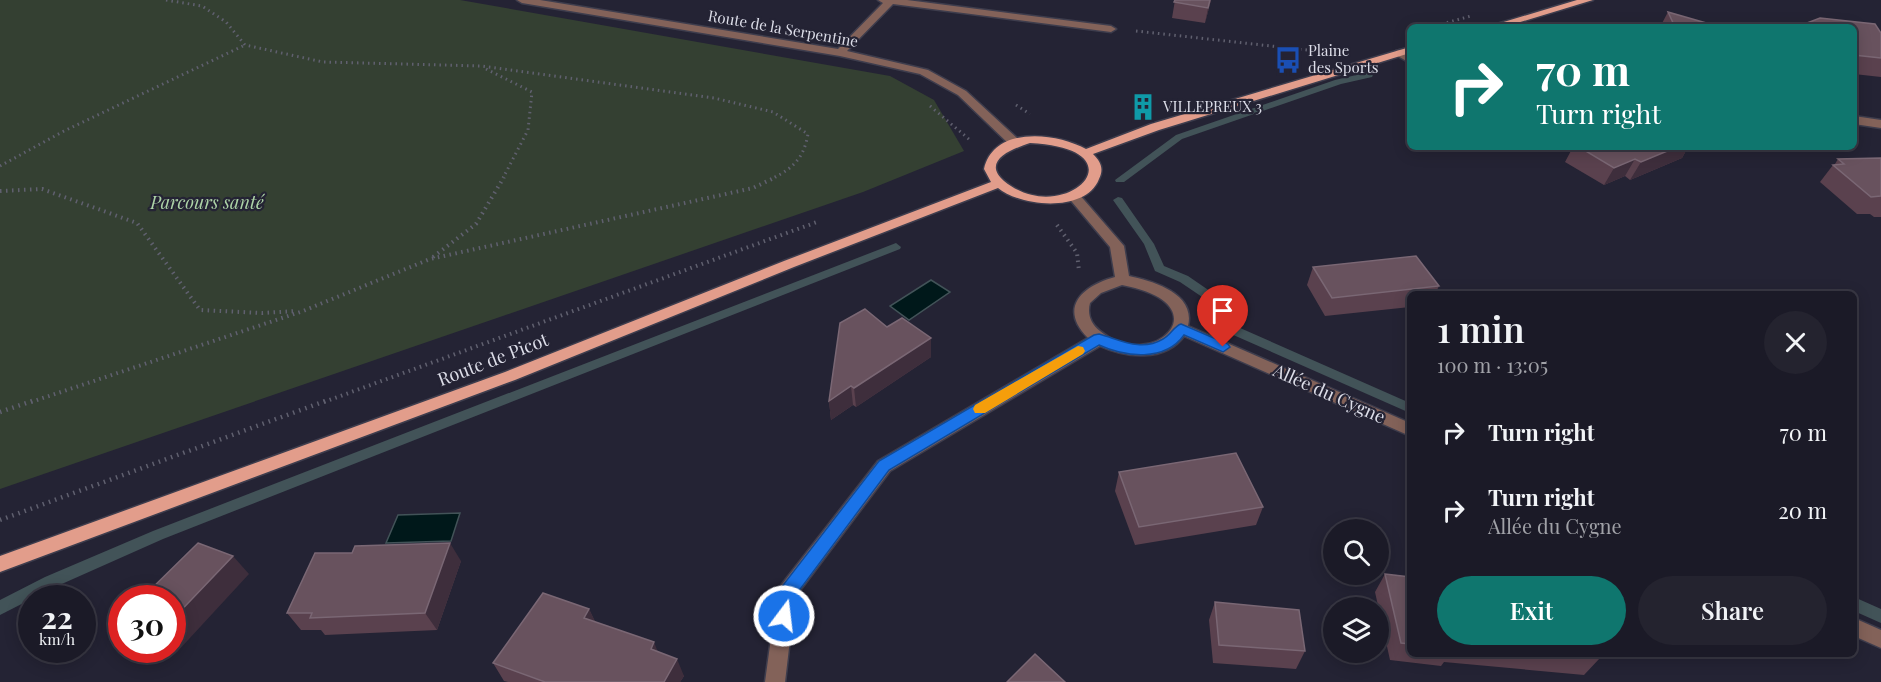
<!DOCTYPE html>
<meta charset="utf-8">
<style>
:root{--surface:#1b1a27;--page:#24232f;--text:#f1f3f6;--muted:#a0a1a7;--line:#393844;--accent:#0f766e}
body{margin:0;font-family:"Playfair Display",serif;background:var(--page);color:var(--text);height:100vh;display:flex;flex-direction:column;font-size:22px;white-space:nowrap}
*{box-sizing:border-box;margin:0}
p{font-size:20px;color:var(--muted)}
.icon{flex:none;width:33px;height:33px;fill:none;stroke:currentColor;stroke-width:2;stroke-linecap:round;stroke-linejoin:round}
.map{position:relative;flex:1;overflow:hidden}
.drawer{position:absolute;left:1407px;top:291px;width:450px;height:366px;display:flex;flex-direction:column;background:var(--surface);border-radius:9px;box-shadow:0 3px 15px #0003,0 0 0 2px var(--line)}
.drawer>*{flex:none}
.banner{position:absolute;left:1407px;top:24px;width:450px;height:126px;border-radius:9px;box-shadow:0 3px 15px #0003,0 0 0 2px var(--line);background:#0f766e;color:#fff;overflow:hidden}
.fabs{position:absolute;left:1323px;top:519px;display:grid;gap:12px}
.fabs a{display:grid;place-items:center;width:66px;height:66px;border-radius:50%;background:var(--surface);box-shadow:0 3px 15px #0003,0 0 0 2px var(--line);font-size:30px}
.speed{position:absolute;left:18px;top:585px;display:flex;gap:12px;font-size:30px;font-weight:700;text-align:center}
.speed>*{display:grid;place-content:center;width:78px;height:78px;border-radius:50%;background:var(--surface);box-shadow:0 3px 15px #0003,0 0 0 2px var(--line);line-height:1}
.speed small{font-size:15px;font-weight:400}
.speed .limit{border:9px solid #d22;background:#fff;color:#111}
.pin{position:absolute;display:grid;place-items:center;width:51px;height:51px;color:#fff;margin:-62px -26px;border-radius:50% 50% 50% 0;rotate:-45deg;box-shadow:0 0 6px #0007}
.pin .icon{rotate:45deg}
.me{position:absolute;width:66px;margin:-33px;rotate:15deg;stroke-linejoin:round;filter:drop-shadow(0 0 4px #0008)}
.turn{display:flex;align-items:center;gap:21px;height:126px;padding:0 30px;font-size:27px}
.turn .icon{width:78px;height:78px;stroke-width:2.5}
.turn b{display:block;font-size:42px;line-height:51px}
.round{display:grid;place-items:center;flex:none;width:63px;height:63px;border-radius:32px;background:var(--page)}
.summary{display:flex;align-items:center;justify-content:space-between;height:102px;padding:0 30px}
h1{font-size:36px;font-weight:600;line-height:45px}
.action{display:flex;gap:12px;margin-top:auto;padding:12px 30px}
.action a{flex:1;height:69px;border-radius:36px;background:var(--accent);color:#fff;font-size:24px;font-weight:600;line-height:69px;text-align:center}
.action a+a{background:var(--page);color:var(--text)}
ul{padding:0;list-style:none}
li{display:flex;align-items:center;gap:18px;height:78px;padding:0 30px}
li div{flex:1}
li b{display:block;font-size:22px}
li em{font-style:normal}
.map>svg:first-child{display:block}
.green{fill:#344032}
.water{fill:#00181a;stroke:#425358;stroke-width:1.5}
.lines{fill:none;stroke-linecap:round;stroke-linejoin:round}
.stream{fill:#425358;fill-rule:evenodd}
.minor-casing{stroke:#3e3d4d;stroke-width:3}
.major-casing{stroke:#3e3d4d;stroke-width:3}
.path-far2{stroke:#60606f;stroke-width:3;stroke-dasharray:1.5 4;stroke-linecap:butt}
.path-far1{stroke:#60606f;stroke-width:4;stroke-dasharray:1.5 4.5;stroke-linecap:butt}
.path{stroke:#60606f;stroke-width:4.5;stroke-dasharray:1.5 5;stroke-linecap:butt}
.minor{fill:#836259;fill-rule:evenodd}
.major{fill:#e29d8b;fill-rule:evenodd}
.wall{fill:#5a414e}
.shaded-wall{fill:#3e2e3c}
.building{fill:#68525e;stroke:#7a6774;stroke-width:1.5}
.route{fill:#1a73e8;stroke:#114b97;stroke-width:1.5}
.slow{fill:#f59e0b}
.labels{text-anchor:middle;stroke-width:4.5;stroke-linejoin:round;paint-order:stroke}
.far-street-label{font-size:15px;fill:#dcdde8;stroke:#242334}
.far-poi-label{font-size:15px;fill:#dcdde8;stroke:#242334;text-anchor:start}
.park-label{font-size:18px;font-style:italic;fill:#add3a7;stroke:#242334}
.street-label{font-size:18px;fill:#dcdde8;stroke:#242334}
</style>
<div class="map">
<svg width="1881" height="682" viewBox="0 0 1881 682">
<rect width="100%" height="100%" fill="#242334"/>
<!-- green -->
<path class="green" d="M 0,0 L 460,0 L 890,76 L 934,100 L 964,151 L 863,192 L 0,489 Z"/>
<!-- water -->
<path class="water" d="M 931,280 L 950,292 L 909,320 L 890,306 Z
M 460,513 L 451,541 L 386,543 L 398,515 Z"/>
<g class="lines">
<!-- stream -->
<path class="stream" d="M 1369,72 L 1373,75 L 1372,77 L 1341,84 L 1182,139 L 1124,182 L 1116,182 L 1115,180 L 1176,135 L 1335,80 Z
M 1118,197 L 1122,198 L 1154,244 L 1164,266 L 1188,276 L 1220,298 L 1231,324 L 1410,403 L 1410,413 L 1222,330 L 1211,303 L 1180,282 L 1155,271 L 1144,244 L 1113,200 Z
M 896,243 L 901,247 L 900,249 L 163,539 L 55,587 L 0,615 L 0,600 L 45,577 L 153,531 Z
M 1854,597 L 1881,609 L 1881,623 L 1854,611 Z"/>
<defs>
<path id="minor" d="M 517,0 L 540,0 L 838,49 L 883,3 L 878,0 L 907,0 L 1111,26 L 1116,29 L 1111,32 L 893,4 L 847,51 L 928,70 L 966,91 L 1018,139 L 1020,142 L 1014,146 L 1010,145 L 958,95 L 920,74 L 840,56 L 522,3 Z
M 1400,50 L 1410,55 L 1410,63 L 1396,55 L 1396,51 Z
M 1854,116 L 1881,120 L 1881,128 L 1854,124 Z
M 1073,192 L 1078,193 L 1124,246 L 1129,276 C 1152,281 1196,293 1188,326 L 1410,423 L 1410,436 L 1184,336 C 1165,362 1126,358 1100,346 L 890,471 L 795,597 L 785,682 L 765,682 L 777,594 L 779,588 L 878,461 L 1088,338 C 1058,308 1082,286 1115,277 L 1110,247 L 1067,196 ZM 1122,285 C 1225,304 1152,375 1100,331 C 1091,324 1087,314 1090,303 L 1101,293 Z
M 1854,618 L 1881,630 L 1881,648 L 1854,636 Z"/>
<path id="major" d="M 1577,0 L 1593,0 L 1504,27 L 1487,27 Z
M 1410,47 L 1410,53 L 1159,130 L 1093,154 C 1101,162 1104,169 1099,179 C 1086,213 1021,207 998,188 L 794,267 L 515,380 L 0,572 L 0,556 L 505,372 L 784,261 L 991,182 L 984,169 C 994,126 1055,132 1086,149 L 1151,124 ZM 1030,143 C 1147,149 1063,230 1004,181 C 980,160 1015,148 1030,143 Z"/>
</defs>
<!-- minor casing -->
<use href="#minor" class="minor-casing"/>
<!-- major casing -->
<use href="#major" class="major-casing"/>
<!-- path-far2 -->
<path class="path-far2" d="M 166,0 L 202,6 L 226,22 L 245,45 L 323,62 L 481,66 L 714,98 L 773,112 L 808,134 C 804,157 794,168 773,178
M 1431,27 L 1471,16
M 1136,31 L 1316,51
M 486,69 L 532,92 L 528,130 L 503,178
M 1016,105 L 1030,114
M 930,106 L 970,140
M 0,166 L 64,131 L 245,45"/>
<!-- path-far1 -->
<path class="path-far1" d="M 0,191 L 42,189 L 137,223 L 200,310 L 262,313 L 297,311
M 1057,225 L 1077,253 L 1079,271
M 433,257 L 476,224 L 504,177
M 31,402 L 303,311 L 430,259 L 753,188 L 776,177
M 324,402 L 817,222"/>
<!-- path -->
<path class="path" d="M 0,412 L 35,400
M 0,520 L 328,400"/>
<!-- minor -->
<use href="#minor" class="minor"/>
<!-- major -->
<use href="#major" class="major"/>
</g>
<!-- wall -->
<path class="wall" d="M 1175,0 L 1211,0 L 1205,23 L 1172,18 Z
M 1668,12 L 1714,27 L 1660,27 Z
M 1820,18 L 1875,24 L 1881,33 L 1881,77 L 1854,74 L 1854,27 L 1798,27 L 1799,26 Z
M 1573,147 L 1688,147 L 1682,158 L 1630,180 L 1625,176 L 1604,185 L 1565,162 Z
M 1881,158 L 1881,217 L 1874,217 L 1870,214 L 1857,214 L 1820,182 L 1833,165 L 1835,164 L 1838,159 Z
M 1313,267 L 1439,286 L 1435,294 L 1410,294 L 1410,307 L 1325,316 L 1307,285 Z
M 887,327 L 931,338 L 931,357 L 856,407 L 853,405 L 831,420 L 829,401 Z
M 1119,472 L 1263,507 L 1256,525 L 1135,545 L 1115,491 Z
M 461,561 L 437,630 L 325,635 L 321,630 L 301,630 L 287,613 Z
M 1385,574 L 1410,577 L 1410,654 L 1598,654 L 1600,658 L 1584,675 L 1444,662 L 1441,666 L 1390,660 L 1375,592 Z
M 1215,602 L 1305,651 L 1296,669 L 1213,663 L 1209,620 Z
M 589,609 L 595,622 L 658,651 L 684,676 L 680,682 L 508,682 L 504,681 L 493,663 Z"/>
<!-- shaded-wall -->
<path class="shaded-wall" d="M 1210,0 L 1211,0 L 1205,23 L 1208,8 Z
M 1677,147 L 1688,147 L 1682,158 L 1630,180 L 1641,162 Z
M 1635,159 L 1625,176 L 1604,185 L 1614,168 Z
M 931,338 L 931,357 L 856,407 L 854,388 Z
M 851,386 L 853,405 L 831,420 L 829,401 Z
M 450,543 L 461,561 L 437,630 L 425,613 Z
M 233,556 L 249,574 L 177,652 L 172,647 L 172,620 Z
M 589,609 L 598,627 L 584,618 Z
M 654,642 L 661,660 L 651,649 Z
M 677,659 L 684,676 L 680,682 L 664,682 Z"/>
<!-- building -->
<path class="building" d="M 1175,0 L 1210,0 L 1208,8 L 1174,2 Z
M 1668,12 L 1713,25 L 1714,27 L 1675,27 Z
M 1820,18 L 1875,24 L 1881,33 L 1881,58 L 1854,55 L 1854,27 L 1799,27 L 1799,26 Z
M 1579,147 L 1677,147 L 1641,162 L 1635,159 L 1614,168 Z
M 1881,158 L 1881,196 L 1871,197 L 1833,165 L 1844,164 L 1838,159 Z
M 1416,256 L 1439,286 L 1332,298 L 1313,267 Z
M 865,309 L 887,327 L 902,318 L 931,338 L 854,388 L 851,386 L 829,401 L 840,323 Z
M 1236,453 L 1263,507 L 1139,527 L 1119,472 Z
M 198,543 L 233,556 L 172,620 L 172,598 L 142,598 Z
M 450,543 L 425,613 L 310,618 L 312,613 L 287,613 L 315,553 L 352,553 L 355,546 Z
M 1385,574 L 1410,577 L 1410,644 L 1401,643 Z
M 543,593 L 589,609 L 584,618 L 654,642 L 651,649 L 677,659 L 664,682 L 545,682 L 493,663 Z
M 1215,602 L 1299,610 L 1305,651 L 1219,645 Z
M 1035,654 L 1065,682 L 1007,682 Z
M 1560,654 L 1598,654 L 1600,658 Z"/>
<!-- route -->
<path class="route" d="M 1181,324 L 1228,344 L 1230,347 L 1223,352 L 1184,335 C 1165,362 1125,357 1099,345 L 889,470 L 795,596 L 790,621 L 784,624 L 778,621 L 775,616 L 780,589 L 879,461 L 1094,335 L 1099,334 C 1121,340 1141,352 1163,339 C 1171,335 1174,326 1181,324 Z"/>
<!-- slow -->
<path class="slow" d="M 1078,346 L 1083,347 L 1085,351 L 1083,354 L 985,413 L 975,413 L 973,409 L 975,405 Z"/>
<!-- icons -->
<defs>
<symbol id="bus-bare" viewBox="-9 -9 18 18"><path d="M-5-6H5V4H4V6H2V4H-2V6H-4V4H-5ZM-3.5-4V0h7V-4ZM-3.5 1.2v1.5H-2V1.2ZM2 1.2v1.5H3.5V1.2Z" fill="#1a4fb4" stroke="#242334" stroke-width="2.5" paint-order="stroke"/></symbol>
<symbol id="building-bare" viewBox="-9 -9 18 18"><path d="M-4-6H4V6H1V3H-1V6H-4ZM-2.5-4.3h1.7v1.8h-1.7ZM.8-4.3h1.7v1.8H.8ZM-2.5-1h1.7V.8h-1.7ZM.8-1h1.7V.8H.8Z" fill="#0f9aa8" stroke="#242334" stroke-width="2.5" paint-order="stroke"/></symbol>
</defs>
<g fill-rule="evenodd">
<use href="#bus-bare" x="1269" y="41" width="38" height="38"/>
<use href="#building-bare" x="1124" y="88" width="38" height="38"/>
</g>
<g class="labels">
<!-- far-street labels -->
<g class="far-street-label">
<text transform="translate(783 29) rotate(10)" y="5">Route de la Serpentine</text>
</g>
<!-- far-poi labels -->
<g class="far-poi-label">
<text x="1308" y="56">Plaine<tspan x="1308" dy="17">des Sports</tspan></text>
<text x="1163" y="112">VILLEPREUX 3</text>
</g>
<!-- park labels -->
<g class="park-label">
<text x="207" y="209">Parcours santé</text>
</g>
<!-- street labels -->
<g class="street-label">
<text transform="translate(493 360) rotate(-21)" y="6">Route de Picot</text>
<text transform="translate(1329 394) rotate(24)" y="6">Allée du Cygne</text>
</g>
</g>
</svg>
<div class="fabs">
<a><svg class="icon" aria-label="search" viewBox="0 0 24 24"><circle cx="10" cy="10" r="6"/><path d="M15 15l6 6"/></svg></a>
<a><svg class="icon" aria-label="layers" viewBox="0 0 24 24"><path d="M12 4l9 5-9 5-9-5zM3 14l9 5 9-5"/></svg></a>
</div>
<div class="speed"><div>22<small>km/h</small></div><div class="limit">30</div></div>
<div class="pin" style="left:1223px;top:347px;background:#d93025"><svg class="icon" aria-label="arrive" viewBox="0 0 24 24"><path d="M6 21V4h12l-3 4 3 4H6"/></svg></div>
<svg class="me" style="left:784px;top:616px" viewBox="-20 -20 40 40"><circle r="17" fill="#1a73e8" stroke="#fff" stroke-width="3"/><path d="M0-11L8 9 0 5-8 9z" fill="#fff"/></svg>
<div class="banner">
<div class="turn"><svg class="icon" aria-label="right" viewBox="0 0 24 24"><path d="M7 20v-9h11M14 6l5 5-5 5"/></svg><div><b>70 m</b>Turn right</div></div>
</div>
<section class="drawer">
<div class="summary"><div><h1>1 min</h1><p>100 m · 13:05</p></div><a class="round"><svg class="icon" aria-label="close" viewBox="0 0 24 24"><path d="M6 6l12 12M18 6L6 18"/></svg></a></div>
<ul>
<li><svg class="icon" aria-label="right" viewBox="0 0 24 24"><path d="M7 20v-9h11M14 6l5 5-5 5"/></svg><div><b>Turn right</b></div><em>70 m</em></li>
<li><svg class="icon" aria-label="right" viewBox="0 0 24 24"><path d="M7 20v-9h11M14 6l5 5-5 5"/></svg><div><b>Turn right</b><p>Allée du Cygne</p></div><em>20 m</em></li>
</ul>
<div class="action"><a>Exit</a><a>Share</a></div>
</section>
</div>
